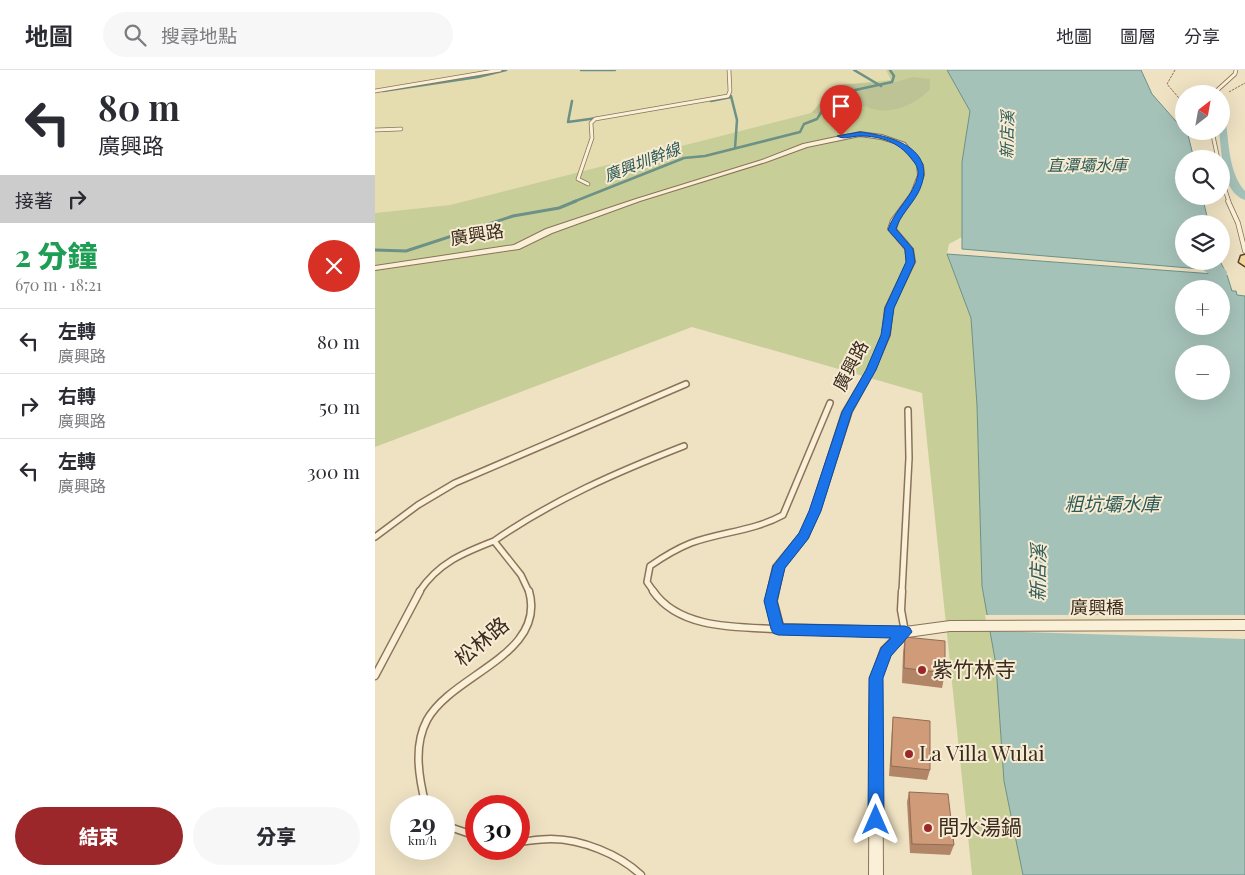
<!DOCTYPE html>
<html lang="zh-TW">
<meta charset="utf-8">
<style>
:root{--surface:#fff;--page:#f7f7f7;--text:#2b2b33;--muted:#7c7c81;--line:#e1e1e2;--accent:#9b272a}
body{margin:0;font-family:"Playfair Display","Noto Sans TC",serif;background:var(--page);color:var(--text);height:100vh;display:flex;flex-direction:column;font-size:19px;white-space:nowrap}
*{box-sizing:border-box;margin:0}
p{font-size:16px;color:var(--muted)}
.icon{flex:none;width:28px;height:28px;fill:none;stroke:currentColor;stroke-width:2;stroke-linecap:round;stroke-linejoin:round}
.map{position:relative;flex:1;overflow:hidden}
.drawer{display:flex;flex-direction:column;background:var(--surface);width:375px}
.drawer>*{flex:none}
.banner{background:#fff;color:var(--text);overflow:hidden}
.needle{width:32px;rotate:31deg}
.controls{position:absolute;left:800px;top:15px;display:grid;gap:10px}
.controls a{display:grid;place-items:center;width:55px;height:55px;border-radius:50%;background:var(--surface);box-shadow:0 5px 20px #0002;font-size:25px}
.speed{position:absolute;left:15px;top:725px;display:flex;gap:10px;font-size:25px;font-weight:700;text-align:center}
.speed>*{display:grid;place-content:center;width:65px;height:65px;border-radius:50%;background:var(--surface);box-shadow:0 5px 20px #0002;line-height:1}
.speed small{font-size:12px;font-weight:400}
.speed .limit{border:8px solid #d22;background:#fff;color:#111}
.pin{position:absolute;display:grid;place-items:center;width:42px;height:42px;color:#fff;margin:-51px -21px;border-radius:50% 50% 50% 0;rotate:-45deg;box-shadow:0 0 5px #0007}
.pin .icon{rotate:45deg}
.me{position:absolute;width:55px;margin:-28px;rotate:0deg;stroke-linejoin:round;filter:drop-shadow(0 0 4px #0008)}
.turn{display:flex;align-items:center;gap:18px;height:105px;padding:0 15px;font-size:22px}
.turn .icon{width:65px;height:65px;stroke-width:2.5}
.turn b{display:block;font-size:35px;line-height:42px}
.then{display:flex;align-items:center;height:48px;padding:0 15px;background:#0003;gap:10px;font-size:19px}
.round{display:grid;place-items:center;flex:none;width:52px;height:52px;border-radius:26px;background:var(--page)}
.overview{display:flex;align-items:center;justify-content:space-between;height:85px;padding:0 15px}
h1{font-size:30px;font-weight:800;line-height:38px;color:#1e9e55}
.cta{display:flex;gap:10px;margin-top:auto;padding:10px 15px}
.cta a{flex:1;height:58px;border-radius:30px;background:var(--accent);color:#fff;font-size:20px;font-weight:800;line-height:58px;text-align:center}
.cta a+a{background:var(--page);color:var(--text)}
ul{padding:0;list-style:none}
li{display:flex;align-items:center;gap:15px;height:65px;padding:0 15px;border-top:1px solid var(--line)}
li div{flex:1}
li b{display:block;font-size:19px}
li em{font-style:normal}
header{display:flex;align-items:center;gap:30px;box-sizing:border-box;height:70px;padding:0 25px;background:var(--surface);border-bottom:1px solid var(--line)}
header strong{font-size:24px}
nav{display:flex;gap:28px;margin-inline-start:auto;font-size:18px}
.search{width:350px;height:45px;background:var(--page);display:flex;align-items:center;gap:12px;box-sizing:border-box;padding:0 18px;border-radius:28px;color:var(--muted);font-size:19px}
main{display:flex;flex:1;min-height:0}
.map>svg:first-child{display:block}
.farmland{fill:#e5dcb0}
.green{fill:#c8ce97}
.cemetery{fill:#bec396}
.water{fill:#a5c2b9;stroke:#6c9187;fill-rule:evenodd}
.pier{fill:#efe2c3}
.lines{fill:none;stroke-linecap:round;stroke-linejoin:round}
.stream-far1{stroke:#6c9187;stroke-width:2.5}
.stream{stroke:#6c9187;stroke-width:3}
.canal{fill:#a5c2b9;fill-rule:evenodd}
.river{fill:#a5c2b9;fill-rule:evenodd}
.lane-far3-casing{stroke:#8a7359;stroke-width:4.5}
.lane-far2-casing{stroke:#8a7359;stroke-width:5.5}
.lane-far1-casing{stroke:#8a7359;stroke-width:8}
.lane-casing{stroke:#8a7359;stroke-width:9}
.street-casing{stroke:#8a7359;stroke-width:2}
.primary-casing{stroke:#58412e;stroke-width:3}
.path{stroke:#8a7359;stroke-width:1;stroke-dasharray:2.5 1;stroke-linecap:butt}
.lane-far3{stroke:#faefd7;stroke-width:3}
.lane-far2{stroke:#faefd7;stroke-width:4}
.lane-far1{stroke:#faefd7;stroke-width:5}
.lane{stroke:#faefd7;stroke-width:6}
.street{fill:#faefd7;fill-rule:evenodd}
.primary{fill:#f4d79a;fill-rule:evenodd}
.wall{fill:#b28567}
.building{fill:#cf9b78;stroke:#916c54}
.route{fill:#1a73e8;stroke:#114b97}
.poi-dot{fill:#9b272a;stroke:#f7ecd3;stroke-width:2}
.labels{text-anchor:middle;stroke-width:4;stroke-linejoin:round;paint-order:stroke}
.far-water-label{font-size:16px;font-style:italic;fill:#2d5a57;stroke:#f7ecd3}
.street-label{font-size:18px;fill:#3a2b1e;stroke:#f7ecd3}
.water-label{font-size:19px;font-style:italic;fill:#2d5a57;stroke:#f7ecd3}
.near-street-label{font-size:21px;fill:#3a2b1e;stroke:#f7ecd3}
.near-poi-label{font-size:21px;fill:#3a2b1e;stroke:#f7ecd3;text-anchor:start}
</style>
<header>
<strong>地圖</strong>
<div class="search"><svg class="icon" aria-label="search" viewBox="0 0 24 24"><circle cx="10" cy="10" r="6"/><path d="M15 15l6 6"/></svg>搜尋地點</div>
<nav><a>地圖</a><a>圖層</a><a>分享</a></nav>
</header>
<main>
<section class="drawer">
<div class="banner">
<div class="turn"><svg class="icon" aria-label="left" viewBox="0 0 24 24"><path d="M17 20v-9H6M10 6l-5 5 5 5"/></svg><div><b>80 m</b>廣興路</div></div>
<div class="then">接著<svg class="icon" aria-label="right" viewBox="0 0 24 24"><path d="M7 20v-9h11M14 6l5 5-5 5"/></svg></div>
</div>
<div class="overview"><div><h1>2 分鐘</h1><p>670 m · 18:21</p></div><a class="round" style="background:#d93025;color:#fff"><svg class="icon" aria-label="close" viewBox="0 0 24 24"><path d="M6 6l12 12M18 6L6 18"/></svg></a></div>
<ul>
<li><svg class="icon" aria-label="left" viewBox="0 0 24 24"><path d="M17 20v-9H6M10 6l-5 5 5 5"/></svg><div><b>左轉</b><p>廣興路</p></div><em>80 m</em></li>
<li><svg class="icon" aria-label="right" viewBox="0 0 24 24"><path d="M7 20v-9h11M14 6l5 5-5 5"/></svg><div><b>右轉</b><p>廣興路</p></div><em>50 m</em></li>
<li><svg class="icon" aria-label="left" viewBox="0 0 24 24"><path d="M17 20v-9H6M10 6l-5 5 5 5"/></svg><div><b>左轉</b><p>廣興路</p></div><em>300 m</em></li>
</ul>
<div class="cta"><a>結束</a><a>分享</a></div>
</section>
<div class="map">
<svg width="870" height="805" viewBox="0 0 870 805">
<rect width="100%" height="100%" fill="#efe2c3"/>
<!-- farmland -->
<path class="farmland" d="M 0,0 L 511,0 L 516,10 L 461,15 L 437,43 L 75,135 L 0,143 Z"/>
<!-- green -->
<path class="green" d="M 511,0 L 572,0 L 595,41 L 587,92 L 587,167 L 574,174 L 572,184 L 596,248 L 602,335 L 607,516 L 621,595 L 629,711 L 648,805 L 597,805 L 547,323 L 317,257 L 0,377 L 0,143 L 75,135 L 436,43 L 461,15 L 516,10 Z"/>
<!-- cemetery -->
<path class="cemetery" d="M 538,7 L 555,9 L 555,19 C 540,36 512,47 490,36 L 453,45 L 437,43 L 461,15 L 521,12 Z"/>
<!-- water -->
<path class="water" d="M 572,0 L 766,0 L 777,24 L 813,65 L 819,89 L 809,89 L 809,126 L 827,126 L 834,154 L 809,154 L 809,191 L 845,191 L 850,201 L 587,179 L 587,92 L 595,41 Z
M 572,184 L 852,205 L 857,221 L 861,221 L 862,225 L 870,226 L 870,805 L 648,805 L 629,711 L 621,595 L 607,516 L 602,335 L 596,248 ZM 809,219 L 846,219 L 846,256 L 809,256 ZM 809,284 L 846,284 L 846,321 L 809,321 Z"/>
<!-- pier -->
<path class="pier" d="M 610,545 L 870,545 L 870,569 L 613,561 Z"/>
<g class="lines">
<!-- stream-far1 -->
<path class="stream-far1" d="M 206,0 L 240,0
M 479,0 L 506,16
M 8,21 L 103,7 L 131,0
M 356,26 L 362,50 L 360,78
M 197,31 L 193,52 L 222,48
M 336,31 L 356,27
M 198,132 L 309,88 L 330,86 L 425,62 L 429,54 L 442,49 L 452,33 L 462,24 L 517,12 L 519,6 L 515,0"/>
<!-- stream -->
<path class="stream" d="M 0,180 L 31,181 L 138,146 L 184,138 L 201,131"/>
<!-- canal -->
<path class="canal" d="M 846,44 L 850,46 C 854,70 853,103 870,121 L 870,130 C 846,122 847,82 844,61 L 846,61 Z"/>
<!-- river -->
<path class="river" d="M 815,191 C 829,191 843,189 852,202 L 850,219 L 848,223 L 846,219 L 832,219 L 834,204 Z"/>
<defs>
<path id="lane-far3" d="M 0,21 L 125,0
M 838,24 L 860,4 L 861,0
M 0,60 L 26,59
M 837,61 L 843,89
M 846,107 L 854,132
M 213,114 L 203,109 L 217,68 L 216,53 L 220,49 L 353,26 L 355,21 L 354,0"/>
<path id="lane-far2" d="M 853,131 L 863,153 L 870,181"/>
<path id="lane-far1" d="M 0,467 L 43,435 L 80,413 L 311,314
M 119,471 C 178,430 242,402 309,376
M 44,522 C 63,493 88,483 119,471 L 146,505 L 154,522
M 279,522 L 272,512 L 275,496 C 288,487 301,479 316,473 C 346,462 379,461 408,445 L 455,333
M 527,522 L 534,388 L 533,340"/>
<path id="lane" d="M 278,521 C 304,559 361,557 402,559
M 527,521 L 526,540 L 530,562
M 0,606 L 45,521
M 51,736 C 44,709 38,676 52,650 C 77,604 172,585 154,521
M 69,755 L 101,766
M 144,772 C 154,771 165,769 176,769 C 206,769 244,784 266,805"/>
<path id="street" d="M 485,62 L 507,65 L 530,73 L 548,95 L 549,105 L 542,123 L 524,150 L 521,159 L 538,179 L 540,192 L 518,238 L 515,265 L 500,300 L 477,342 L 445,441 L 433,468 L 409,498 L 402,531 L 408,554 L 530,557 L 575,551 L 870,550 L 870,560 L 575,561 L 533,567 L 515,585 L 507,608 L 508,805 L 494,805 L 495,608 L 506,578 L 517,567 L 403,564 L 399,563 L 397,559 L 390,531 L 398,496 L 425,463 L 435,441 L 467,342 L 492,300 L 507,265 L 510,238 L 532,192 L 530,179 L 513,159 L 516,150 L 536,123 L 543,105 L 542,95 L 526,75 L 506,69 L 485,66 L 432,77 L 391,92 L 265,131 L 177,163 L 144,179 L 0,200 L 0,196 L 139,175 L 171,159 L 261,129 L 387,90 L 428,74 Z"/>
<path id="primary" d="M 870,185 L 870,196 L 864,192 L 866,186 Z"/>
</defs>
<!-- lane-far3 casing -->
<use href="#lane-far3" class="lane-far3-casing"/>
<!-- lane-far2 casing -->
<use href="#lane-far2" class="lane-far2-casing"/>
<!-- lane-far1 casing -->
<use href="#lane-far1" class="lane-far1-casing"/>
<!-- lane casing -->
<use href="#lane" class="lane-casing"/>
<!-- street casing -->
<use href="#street" class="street-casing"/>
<!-- primary casing -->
<use href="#primary" class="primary-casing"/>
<!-- path -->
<path class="path" d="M 800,0 L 792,14 L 809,34
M 854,22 L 870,13"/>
<!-- lane-far3 -->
<use href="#lane-far3" class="lane-far3"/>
<!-- lane-far2 -->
<use href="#lane-far2" class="lane-far2"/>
<!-- lane-far1 -->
<use href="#lane-far1" class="lane-far1"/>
<!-- lane -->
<use href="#lane" class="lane"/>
<!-- street -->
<use href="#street" class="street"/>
<!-- primary -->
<use href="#primary" class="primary"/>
</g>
<!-- wall -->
<path class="wall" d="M 530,567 L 570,603 L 567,618 L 527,613 L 528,582 Z
M 518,647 L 555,700 L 552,710 L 514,706 L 517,658 Z
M 534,722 L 579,775 L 575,785 L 535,783 L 532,732 Z"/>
<!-- building -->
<path class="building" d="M 530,567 L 570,571 L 570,603 L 529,598 Z
M 518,647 L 555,651 L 555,700 L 516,696 Z
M 534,722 L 573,724 L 579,775 L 537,774 Z"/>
<!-- route -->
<path class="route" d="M 485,62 C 519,66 565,80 543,123 C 536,136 525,145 521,159 L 538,179 L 540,192 L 519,238 L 515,265 L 501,300 L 477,342 L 446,441 L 433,469 L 410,498 L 402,531 L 408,554 L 530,556 L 535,558 L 537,562 L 516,586 L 508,608 L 509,750 L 506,756 L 501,758 L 495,756 L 493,750 L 494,608 L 506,578 L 516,568 L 403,565 L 398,563 L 396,559 L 389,531 L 398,496 L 424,463 L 434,441 L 467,342 L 491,300 L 506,265 L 510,238 L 531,192 L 530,179 L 513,160 C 519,140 539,126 543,105 C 544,98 540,93 536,88 C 523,72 506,66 485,66 C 477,66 469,70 462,66 Z"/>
<!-- markers -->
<g class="poi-dot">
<circle cx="547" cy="600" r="5"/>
<circle cx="534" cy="684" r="5"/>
<circle cx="553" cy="758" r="5"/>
</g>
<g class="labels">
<!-- far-water labels -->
<g class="far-water-label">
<text transform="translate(632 65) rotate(-89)" y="6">新店溪</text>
<text transform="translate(267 92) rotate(-21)" y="6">廣興圳幹線</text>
<text x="712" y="101">直潭壩水庫</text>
</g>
<!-- street labels -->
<g class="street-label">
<text transform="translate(102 165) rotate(-9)" y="6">廣興路</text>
<text transform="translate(476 296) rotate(-63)" y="6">廣興路</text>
<text x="722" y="544">廣興橋</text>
</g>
<!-- water labels -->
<g class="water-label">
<text x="737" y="441">粗坑壩水庫</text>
<text transform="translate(663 503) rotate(-89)" y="7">新店溪</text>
</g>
<!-- near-street labels -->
<g class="near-street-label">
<text transform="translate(107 572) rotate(-40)" y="7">松林路</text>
</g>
<!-- near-poi labels -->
<g class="near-poi-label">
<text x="557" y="607">紫竹林寺</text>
<text x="544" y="691">La Villa Wulai</text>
<text x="563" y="765">問水湯鍋</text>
</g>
</g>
</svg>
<div class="controls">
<a><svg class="needle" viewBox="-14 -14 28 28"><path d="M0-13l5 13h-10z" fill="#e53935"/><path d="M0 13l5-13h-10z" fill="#7c7c81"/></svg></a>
<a><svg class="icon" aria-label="search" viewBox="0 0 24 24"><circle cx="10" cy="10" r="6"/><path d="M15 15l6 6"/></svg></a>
<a><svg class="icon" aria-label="layers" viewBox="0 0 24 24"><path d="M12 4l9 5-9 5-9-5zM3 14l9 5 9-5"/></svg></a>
<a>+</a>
<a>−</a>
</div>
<div class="speed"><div>29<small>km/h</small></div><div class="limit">30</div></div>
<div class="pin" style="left:466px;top:66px;background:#d93025"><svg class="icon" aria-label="arrive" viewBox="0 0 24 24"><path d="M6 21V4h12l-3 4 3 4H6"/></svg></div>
<svg class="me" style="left:501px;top:750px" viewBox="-20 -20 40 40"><path d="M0-17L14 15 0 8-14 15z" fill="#1a73e8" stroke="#fff" stroke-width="4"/></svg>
</div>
</main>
